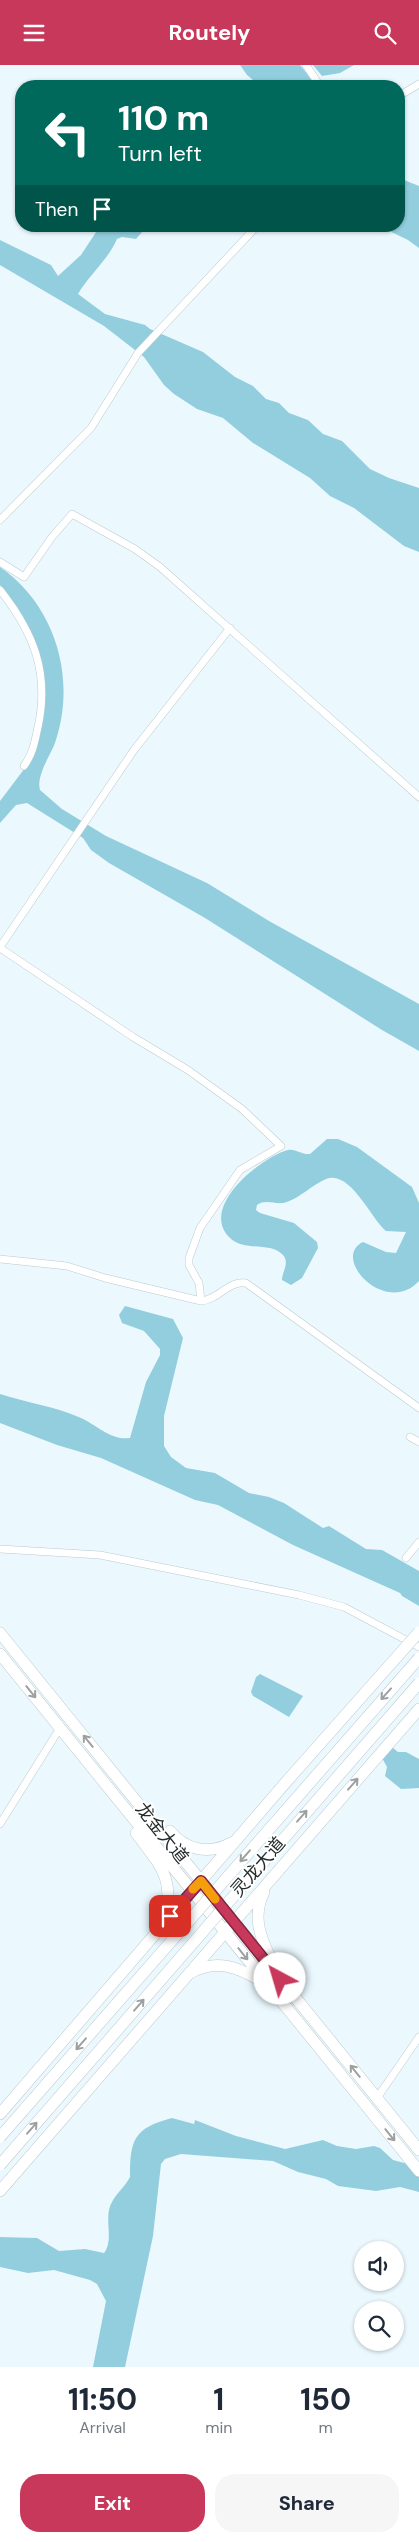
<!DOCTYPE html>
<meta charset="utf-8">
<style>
:root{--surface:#fff;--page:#f6f6f7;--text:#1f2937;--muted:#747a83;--accent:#c8385b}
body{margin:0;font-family:"DM Sans","Noto Sans SC",sans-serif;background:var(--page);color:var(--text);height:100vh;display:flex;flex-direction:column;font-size:19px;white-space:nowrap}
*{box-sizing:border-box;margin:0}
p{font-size:16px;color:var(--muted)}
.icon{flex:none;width:28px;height:28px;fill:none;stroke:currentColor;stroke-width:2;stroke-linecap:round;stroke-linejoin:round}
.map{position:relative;height:2302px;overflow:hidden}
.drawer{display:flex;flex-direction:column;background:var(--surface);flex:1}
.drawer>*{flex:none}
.top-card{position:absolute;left:15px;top:15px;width:390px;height:152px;border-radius:20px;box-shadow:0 1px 4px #0004;background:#00695c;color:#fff;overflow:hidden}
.fabs{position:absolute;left:354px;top:2176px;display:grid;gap:10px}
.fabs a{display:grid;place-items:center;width:50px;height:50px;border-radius:50%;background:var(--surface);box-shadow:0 1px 4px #0004;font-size:25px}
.pin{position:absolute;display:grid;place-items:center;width:42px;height:42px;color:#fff;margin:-21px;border-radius:10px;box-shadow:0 2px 8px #0006}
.me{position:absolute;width:55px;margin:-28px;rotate:321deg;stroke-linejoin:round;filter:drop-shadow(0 0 4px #0008)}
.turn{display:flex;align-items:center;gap:18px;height:105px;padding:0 20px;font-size:22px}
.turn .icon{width:65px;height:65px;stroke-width:2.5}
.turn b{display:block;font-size:35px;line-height:42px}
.then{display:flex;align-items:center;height:48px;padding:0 20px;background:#0003;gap:10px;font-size:19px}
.eta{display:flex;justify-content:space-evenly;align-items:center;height:85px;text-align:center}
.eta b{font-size:30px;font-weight:700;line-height:35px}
.primary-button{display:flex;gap:10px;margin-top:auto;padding:10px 20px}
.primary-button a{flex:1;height:58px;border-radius:20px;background:var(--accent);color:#fff;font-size:20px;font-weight:700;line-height:58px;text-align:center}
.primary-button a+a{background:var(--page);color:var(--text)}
header{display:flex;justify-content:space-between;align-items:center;height:65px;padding:0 20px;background:var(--accent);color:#fff;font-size:22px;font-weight:700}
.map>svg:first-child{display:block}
.water{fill:#93cede}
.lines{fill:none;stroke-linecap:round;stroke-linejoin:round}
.street-casing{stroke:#bdcace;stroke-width:8}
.primary-casing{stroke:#bdcace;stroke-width:12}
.street{stroke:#fff;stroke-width:7}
.primary{stroke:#fff;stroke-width:11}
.primary-bridge-casing{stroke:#bdcace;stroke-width:12;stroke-linecap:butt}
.primary-bridge{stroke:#fff;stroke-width:11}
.oneway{stroke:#9da0a0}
.route-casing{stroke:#82243b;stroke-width:12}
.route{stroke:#c8385b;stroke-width:9}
.slow{stroke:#f59e0b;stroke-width:9}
.labels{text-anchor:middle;stroke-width:4;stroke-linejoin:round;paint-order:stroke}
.street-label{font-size:18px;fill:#262c2d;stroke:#fff}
</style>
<header><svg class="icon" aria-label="menu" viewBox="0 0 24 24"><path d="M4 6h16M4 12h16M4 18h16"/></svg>Routely<svg class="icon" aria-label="search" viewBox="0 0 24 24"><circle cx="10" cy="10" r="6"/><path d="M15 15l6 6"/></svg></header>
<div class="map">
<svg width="419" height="2302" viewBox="0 0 419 2302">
<rect width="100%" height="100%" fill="#ebf9fe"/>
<!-- water -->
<path class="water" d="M 240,0 L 300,0 L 317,21 L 260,21 L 247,10 Z
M 313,0 L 354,0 L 340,8 L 322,11 Z
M 399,113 L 419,121 L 419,183 L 408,175 L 379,161 L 399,161 Z
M 100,161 L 135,161 L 142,167 L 136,174 L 122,172 L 117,174 C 108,195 89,210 78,229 L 105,249 L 145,260 L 150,264 L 203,287 L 235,312 L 253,321 L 266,334 L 279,338 L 289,348 L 308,355 L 323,369 L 342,376 L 370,404 L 389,413 L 419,423 L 419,487 L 404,481 L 354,443 L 330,431 L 310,413 L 253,378 L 223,353 L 197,344 L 174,329 L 164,320 L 144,292 L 104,261 L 0,200 L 0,175 L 51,200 L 58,211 L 81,190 Z
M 0,502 C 56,541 77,614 55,678 C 50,691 36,711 40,725 L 62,744 L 106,771 L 207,818 L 269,856 L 419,939 L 419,986 L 382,965 L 205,853 L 109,798 L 91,785 L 83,773 L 27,738 L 16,740 L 0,758 L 0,736 L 34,691 L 44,649 L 44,613 L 34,575 L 18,543 L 0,520 Z
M 327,1074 L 338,1074 L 357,1082 L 412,1122 L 419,1138 L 419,1216 C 386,1252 330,1193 363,1177 L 386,1187 L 396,1188 L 406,1167 L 386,1166 C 372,1155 350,1104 326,1114 C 312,1120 301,1132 287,1137 C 276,1141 267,1133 257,1140 L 256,1145 L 260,1148 L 294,1158 L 317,1177 L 318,1183 L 302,1213 L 291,1220 L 282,1215 C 282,1207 290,1198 283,1190 C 270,1176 244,1187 230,1173 C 198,1143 261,1092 288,1085 C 295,1083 302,1090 310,1089 Z
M 125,1241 L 173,1254 L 183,1273 L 164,1351 L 164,1381 L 171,1392 L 186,1403 L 215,1408 L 249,1428 L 269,1432 L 284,1438 L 323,1463 L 329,1461 L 366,1484 L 382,1485 L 419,1506 L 419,1541 L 402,1531 L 400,1528 L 293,1480 L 218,1440 L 195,1435 L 101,1393 L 57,1380 L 0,1358 L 0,1329 C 27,1338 55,1341 81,1353 C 97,1360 111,1376 130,1373 L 146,1317 L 160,1290 L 160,1284 L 144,1266 L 122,1258 L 119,1250 Z
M 260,1609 L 303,1631 L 289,1652 L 253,1631 L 251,1627 L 256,1612 Z
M 392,1682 L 398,1687 L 406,1687 L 419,1694 L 419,1723 L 401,1724 L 385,1711 L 387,1702 L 382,1693 Z
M 172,2053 L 194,2059 L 195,2055 L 236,2071 L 285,2084 L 323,2075 L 337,2081 L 356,2084 L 374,2081 L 380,2083 L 393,2095 L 419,2102 L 419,2127 L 400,2122 L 376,2126 L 338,2121 L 326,2114 L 298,2107 L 273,2096 L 181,2089 L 165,2094 L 161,2099 L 153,2171 L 125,2302 L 93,2302 L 106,2236 L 97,2219 L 90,2215 L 54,2205 L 28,2208 L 0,2202 L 0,2172 L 37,2173 L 59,2186 L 85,2184 L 104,2188 C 113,2177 106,2158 109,2145 C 112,2131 124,2124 130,2112 C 130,2076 133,2063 172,2053 Z"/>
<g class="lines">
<defs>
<path id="street" d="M 306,0 L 320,21
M 399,31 L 419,19
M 0,455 L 91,363 L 138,288 L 257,161
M 0,497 L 24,512 L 52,472 L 72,449 L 135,484 L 160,502 L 419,732
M 0,525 C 33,567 50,607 38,662 C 35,676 33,689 24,701
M 0,882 L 134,685 L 230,563
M 0,883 L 133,972 L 188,1005 L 242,1044 L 281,1081 L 240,1105 L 200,1163 L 189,1193 L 189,1200 L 199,1218 L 201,1236
M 0,1194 L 67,1201 L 105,1213 L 201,1236 C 218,1235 229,1215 246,1218 L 419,1343
M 410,1372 L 419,1377
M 0,1484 L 100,1490 L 299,1530 L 344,1542 L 419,1582
M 406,1493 L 419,1477
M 0,1759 L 60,1663
M 377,2033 L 419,1972"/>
<path id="primary" d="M 0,1568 L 419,2085
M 0,1589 L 419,2106
M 170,1766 C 185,1785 209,1790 231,1778
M 136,1768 C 159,1799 178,1816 162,1856
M 264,1827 C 252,1851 260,1872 271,1894
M 192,1907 C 217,1894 238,1902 261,1916
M 0,2049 L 287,1716
M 0,2126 L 419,1644"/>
</defs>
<!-- street casing -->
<use href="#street" class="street-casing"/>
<!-- primary casing -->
<use href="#primary" class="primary-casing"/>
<!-- street -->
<use href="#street" class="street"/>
<!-- primary -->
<use href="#primary" class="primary"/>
<defs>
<path id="primary-bridge" d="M 287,1716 L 419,1567
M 0,2072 L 419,1593
M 0,2100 L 419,1618"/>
</defs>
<!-- primary-bridge casing -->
<use href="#primary-bridge" class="primary-bridge-casing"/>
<!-- primary-bridge -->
<use href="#primary-bridge" class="primary-bridge"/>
</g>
<!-- one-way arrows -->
<defs><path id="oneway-shaft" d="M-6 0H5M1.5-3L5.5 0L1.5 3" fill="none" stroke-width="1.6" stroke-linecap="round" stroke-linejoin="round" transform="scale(1.25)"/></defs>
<g class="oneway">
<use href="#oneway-shaft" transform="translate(31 1627) rotate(51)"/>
<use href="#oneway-shaft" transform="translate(386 1629) rotate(132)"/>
<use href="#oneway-shaft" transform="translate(88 1676) rotate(-129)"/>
<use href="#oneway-shaft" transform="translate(353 1719) rotate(-49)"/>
<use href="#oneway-shaft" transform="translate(302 1751) rotate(-49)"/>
<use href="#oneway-shaft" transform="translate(245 1791) rotate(131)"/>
<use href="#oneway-shaft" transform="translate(243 1889) rotate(51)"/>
<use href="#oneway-shaft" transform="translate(139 1940) rotate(-49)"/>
<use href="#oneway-shaft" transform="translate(81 1979) rotate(131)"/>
<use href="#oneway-shaft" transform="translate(355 2006) rotate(-129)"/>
<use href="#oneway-shaft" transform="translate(32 2063) rotate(-49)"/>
<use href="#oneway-shaft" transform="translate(390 2070) rotate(51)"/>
</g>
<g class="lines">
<defs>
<path id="route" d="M 170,1851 L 201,1816 L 280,1914"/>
</defs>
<!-- route casing -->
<use href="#route" class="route-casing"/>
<!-- route -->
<use href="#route" class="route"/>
<!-- slow -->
<path class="slow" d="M 193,1824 L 201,1816 L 215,1834"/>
</g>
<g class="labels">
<!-- street labels -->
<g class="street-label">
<text transform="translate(162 1768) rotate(51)" y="6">龙金大道</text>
<text transform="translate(258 1802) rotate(-49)" y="6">灵龙大道</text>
</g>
</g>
</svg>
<div class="fabs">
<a><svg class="icon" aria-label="sound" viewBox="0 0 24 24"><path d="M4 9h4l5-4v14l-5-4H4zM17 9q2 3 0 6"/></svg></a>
<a><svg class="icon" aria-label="search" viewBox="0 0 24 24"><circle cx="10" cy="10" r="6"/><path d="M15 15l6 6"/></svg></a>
</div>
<div class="pin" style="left:170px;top:1851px;background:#d93025"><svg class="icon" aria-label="arrive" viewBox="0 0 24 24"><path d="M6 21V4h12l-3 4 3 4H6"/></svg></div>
<svg class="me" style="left:280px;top:1914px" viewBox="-20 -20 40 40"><circle r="19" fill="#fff"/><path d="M0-13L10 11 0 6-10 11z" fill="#c8385b"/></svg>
<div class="top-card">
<div class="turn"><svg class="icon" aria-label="left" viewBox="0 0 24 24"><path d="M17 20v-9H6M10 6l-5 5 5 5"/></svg><div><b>110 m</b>Turn left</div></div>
<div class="then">Then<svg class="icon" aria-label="arrive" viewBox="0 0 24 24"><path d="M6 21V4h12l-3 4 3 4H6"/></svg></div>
</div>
</div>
<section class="drawer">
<div class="eta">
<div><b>11:50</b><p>Arrival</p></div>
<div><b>1</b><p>min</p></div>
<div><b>150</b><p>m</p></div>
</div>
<div class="primary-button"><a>Exit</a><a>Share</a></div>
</section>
